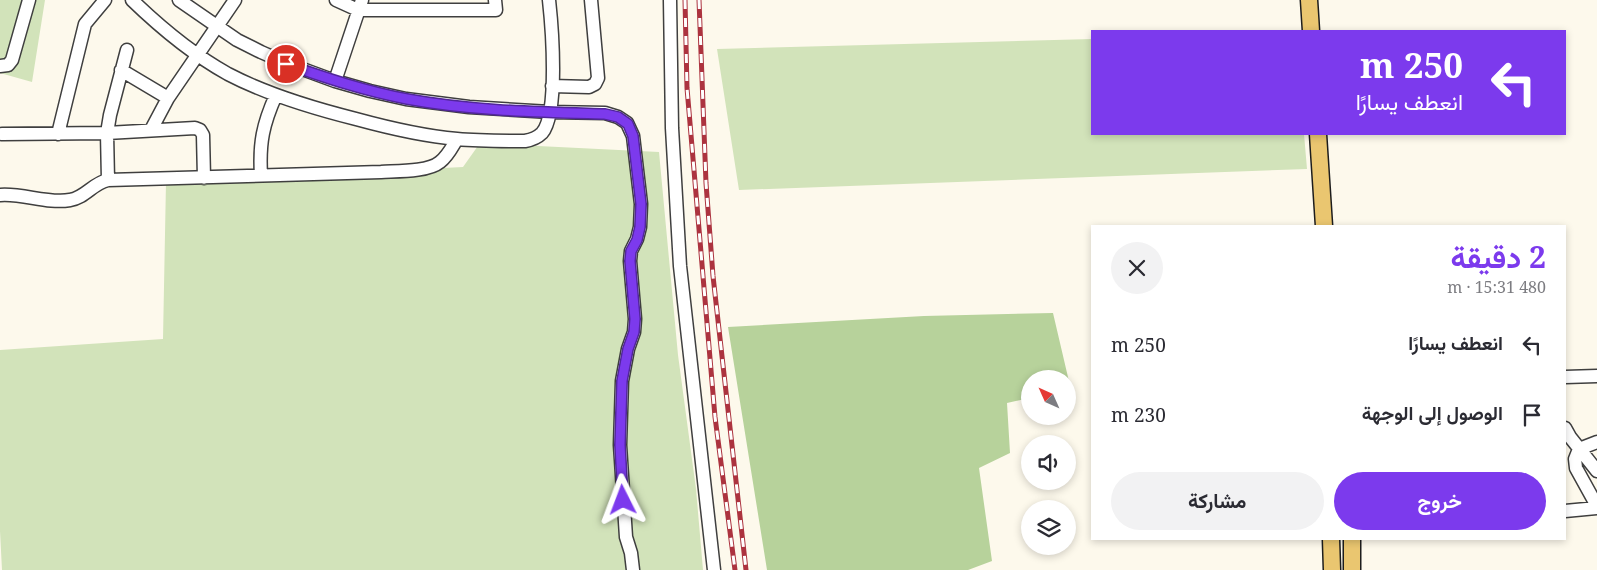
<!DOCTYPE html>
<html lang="ar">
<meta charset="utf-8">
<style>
:root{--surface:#fff;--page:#f2f2f3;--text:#2b2b33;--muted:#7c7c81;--accent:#7c3aed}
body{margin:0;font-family:"Noto Serif",Vazirmatn,serif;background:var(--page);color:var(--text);direction:rtl;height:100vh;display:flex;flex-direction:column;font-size:19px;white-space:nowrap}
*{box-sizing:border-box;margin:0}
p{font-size:16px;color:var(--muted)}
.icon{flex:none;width:28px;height:28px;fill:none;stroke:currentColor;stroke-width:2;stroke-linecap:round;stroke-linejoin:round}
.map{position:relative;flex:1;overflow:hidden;direction:ltr}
.sheet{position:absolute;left:1091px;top:225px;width:475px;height:315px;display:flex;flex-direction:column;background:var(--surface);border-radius:0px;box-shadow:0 2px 8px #0003;direction:rtl}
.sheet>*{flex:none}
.hud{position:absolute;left:1091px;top:30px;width:475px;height:105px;border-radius:0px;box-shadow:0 2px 8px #0003;direction:rtl;background:#7c3aed;color:#fff;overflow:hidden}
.needle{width:32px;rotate:315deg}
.controls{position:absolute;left:1021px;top:370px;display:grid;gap:10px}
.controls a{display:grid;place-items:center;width:55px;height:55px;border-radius:50%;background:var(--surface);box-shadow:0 2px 8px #0003;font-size:25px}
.pin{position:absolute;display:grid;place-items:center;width:42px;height:42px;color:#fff;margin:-21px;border:2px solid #fff;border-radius:50%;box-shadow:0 1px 5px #0007}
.me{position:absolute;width:55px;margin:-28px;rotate:357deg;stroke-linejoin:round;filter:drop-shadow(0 0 4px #0008)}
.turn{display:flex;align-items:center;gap:18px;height:105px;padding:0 20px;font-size:22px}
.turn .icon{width:65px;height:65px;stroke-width:2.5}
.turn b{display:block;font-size:35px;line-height:42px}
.round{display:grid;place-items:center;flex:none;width:52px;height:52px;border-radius:26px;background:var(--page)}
.head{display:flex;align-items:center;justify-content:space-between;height:85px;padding:0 20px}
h1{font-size:30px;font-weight:700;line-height:38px;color:var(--accent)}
.button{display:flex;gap:10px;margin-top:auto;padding:10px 20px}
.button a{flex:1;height:58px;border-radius:30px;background:var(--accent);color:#fff;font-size:20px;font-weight:700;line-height:58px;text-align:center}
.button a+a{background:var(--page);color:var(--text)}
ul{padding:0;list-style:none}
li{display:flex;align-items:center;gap:15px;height:70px;padding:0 20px}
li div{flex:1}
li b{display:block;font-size:19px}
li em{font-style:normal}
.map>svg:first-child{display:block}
.green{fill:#d2e3ba}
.forest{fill:#b7d29b}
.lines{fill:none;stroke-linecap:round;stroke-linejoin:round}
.minor-casing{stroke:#3f3f3f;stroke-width:15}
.major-casing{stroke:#1d1d1d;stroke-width:19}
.minor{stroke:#fff;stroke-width:12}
.major{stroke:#eac670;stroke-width:16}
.rail-casing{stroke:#ac333f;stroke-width:5}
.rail{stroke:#fff;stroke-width:3;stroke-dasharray:9;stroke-linecap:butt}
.route-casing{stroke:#51269a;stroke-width:12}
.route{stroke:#7c3aed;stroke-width:9}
</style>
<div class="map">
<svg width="1597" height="570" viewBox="0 0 1597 570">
<rect width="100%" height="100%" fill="#fdf9ec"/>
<!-- green -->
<path class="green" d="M 0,0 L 45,0 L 32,82 L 0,73 Z
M 1092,39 L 1092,134 L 1304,134 L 1307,169 L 739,190 L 717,49 Z
M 480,143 L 659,152 L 678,355 L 696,489 L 703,570 L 2,570 L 0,531 L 0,350 L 163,339 L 166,182 L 463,167 Z"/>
<!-- forest -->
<path class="forest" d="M 1053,313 L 1071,390 L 1068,391 L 1068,379 L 1030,379 L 1030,398 L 1007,403 L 1010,453 L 979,468 L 992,561 L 968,570 L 767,570 L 728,327 L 924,316 Z"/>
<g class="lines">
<defs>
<path id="minor" d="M 132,0 C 161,28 192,54 228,74 C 268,95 312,108 356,119 C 389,128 423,136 457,139 C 479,141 502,141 525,141 C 531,140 537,138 542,133 C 559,113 552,27 549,0
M 179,0 L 237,40 L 261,52 L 286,63 L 335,81 L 370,91 L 406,99 L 469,107 L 550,112 L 605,113 L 618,117 L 627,123 L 633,136 L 641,204 L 640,227 L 637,239 L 631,251 L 630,261 L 635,319 L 634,332 L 628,349 L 622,381 L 620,445 L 626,537 L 631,553 L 633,570
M 336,0 L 358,10 L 496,10 L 495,0
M 670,0 L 672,128 L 680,266 L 714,570
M 0,66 L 8,65 L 12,60 L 29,0
M 121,70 L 168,98
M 335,81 L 362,0
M 552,86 L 589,87 L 595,84 L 598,78 L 591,0
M 151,130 L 168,98 L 235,0
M 2,134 L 107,133 L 195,128 L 200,130 L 203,135 L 204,178
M 58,134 L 85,24 L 105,0
M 261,175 C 259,143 263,124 276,95
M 108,180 L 107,133 L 110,115 L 127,50
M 0,195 C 23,193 47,204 70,200 C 85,198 93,183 108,180 L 381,172 C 397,171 428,172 440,162 C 448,156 452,147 457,139
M 1565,377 L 1597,376
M 1565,428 L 1570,437 L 1597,471
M 1597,442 L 1579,449 L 1575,459 L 1576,468 L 1597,506
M 1565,511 L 1597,508"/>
<path id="major" d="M 1309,0 L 1311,31
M 1318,134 L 1324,226
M 1331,539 L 1332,570
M 1352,539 L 1352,570"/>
</defs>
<!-- minor casing -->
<use href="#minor" class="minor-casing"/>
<!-- major casing -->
<use href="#major" class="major-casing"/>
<!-- minor -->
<use href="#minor" class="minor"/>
<!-- major -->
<use href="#major" class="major"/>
<defs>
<path id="rail" d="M 685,0 L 687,88 L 715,417 L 735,570
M 699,0 L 706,183 L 713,276 L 746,570"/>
</defs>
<!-- rail casing -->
<use href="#rail" class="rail-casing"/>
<!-- rail -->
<use href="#rail" class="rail"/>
</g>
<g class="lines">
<defs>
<path id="route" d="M 286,64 C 326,78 365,91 407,99 C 472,111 539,112 605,114 L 618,117 L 628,124 L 633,136 L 641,204 L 640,227 L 637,240 L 631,251 L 630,261 L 635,319 L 634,332 L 628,349 L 622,381 L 620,445 L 623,500"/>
</defs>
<!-- route casing -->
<use href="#route" class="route-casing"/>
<!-- route -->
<use href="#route" class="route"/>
</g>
</svg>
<div class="controls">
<a><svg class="needle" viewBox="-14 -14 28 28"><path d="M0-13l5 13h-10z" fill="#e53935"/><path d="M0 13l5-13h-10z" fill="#7c7c81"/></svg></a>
<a><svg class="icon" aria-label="sound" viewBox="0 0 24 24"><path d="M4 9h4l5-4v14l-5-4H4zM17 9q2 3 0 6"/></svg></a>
<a><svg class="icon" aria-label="layers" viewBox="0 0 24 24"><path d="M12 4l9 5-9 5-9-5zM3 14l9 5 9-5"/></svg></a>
</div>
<div class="pin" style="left:286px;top:64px;background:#d93025"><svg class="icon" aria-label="arrive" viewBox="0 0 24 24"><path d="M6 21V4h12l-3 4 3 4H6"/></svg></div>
<svg class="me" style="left:623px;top:500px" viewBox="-20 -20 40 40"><path d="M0-17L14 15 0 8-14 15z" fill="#7c3aed" stroke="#fff" stroke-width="4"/></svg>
<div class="hud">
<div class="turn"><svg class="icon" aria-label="left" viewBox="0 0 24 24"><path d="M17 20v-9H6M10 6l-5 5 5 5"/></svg><div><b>250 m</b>انعطف يسارًا</div></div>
</div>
<section class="sheet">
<div class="head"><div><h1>2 دقيقة</h1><p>480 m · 15:31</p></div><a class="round"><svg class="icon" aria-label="close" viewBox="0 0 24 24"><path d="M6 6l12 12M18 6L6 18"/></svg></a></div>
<ul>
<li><svg class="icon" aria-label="left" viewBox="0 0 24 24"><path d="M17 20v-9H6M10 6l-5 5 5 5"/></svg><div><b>انعطف يسارًا</b></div><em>250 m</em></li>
<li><svg class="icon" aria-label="arrive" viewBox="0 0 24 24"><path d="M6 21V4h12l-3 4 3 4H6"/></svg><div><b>الوصول إلى الوجهة</b></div><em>230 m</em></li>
</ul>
<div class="button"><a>خروج</a><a>مشاركة</a></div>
</section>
</div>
